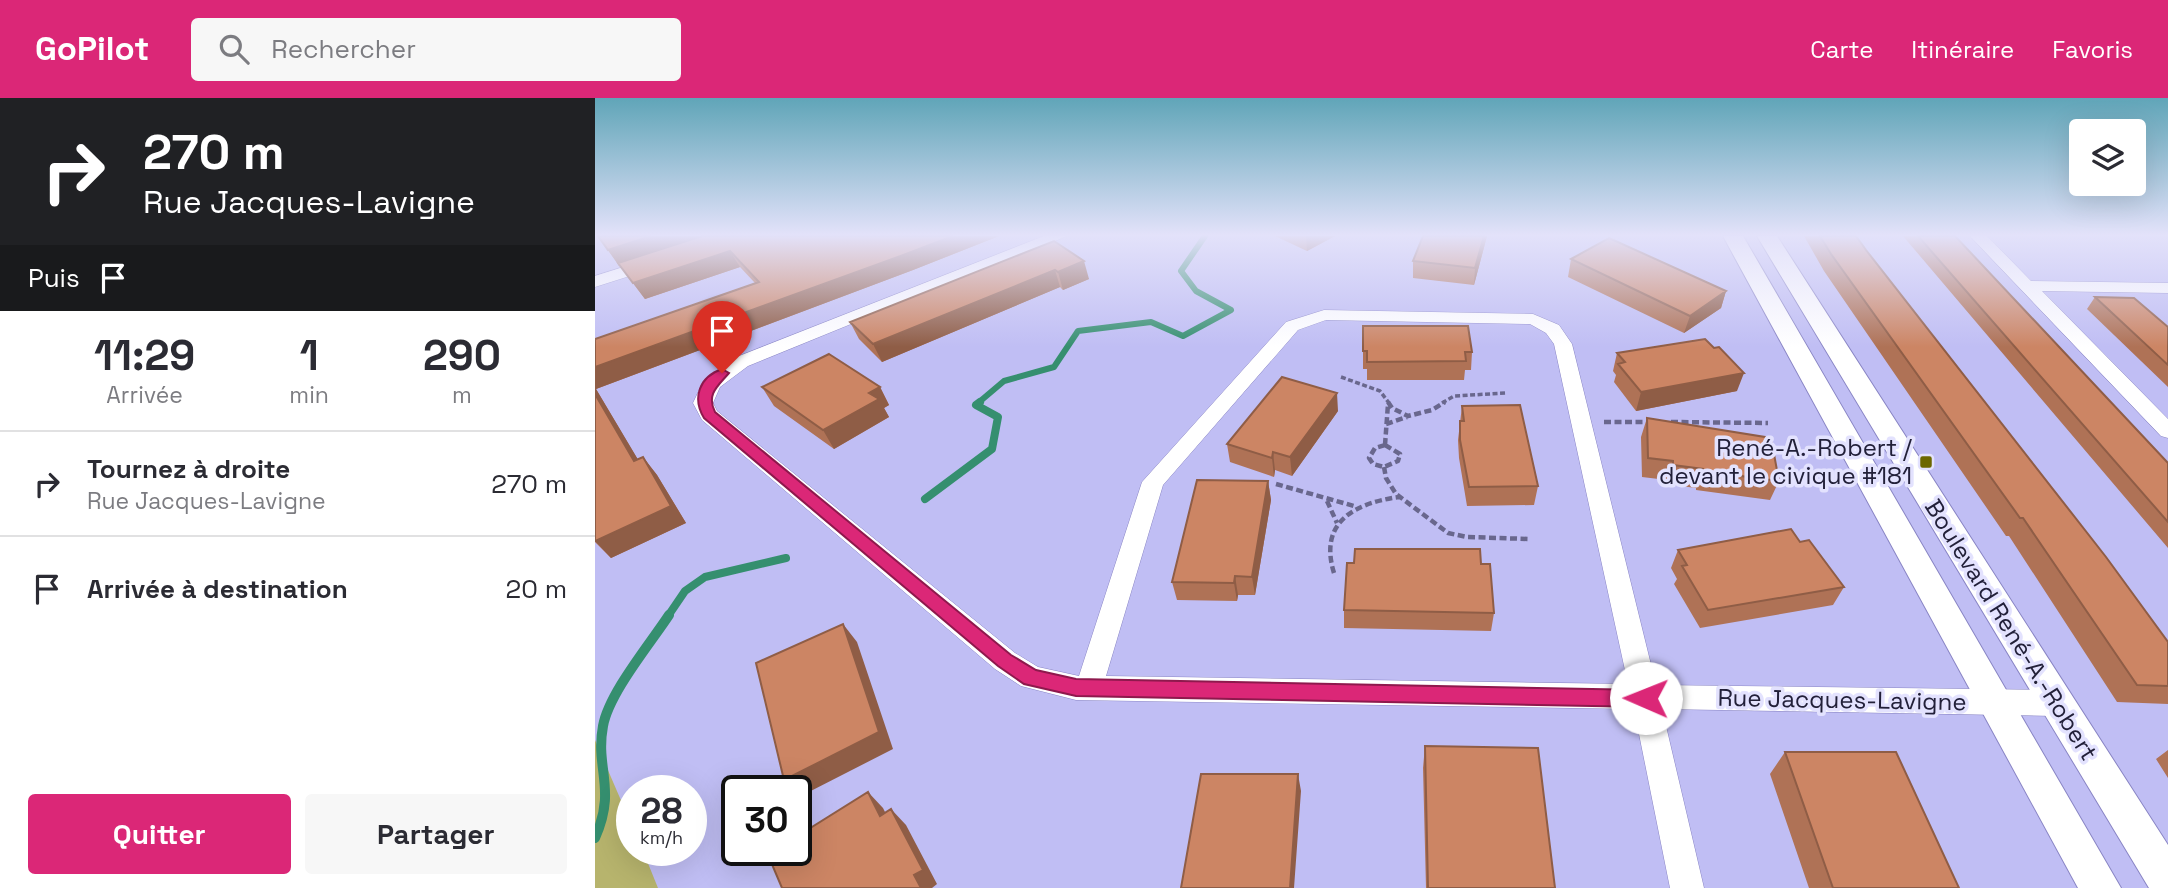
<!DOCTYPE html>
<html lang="fr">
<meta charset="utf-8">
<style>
:root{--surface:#fff;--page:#f7f7f7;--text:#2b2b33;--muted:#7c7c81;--line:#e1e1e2;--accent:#db2777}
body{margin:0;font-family:"Space Grotesk",sans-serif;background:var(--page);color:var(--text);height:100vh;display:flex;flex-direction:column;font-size:26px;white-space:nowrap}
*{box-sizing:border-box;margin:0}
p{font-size:23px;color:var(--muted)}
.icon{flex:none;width:38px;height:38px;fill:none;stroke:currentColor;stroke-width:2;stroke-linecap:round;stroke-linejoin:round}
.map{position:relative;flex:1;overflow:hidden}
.side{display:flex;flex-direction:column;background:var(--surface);width:595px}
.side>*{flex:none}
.hud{background:#202124;color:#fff;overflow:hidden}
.fabs{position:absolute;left:1474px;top:21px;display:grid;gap:14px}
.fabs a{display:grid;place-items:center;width:77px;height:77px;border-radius:7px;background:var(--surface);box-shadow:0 7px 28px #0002;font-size:35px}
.speed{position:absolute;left:21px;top:677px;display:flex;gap:14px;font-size:35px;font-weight:700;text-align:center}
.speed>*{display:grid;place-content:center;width:91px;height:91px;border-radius:50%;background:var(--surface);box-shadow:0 7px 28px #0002;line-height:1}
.speed small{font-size:18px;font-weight:400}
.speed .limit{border:4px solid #111;border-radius:10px;background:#fff;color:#111}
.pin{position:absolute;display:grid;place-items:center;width:60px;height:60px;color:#fff;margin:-72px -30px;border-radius:50% 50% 50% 0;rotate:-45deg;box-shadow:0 0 7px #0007}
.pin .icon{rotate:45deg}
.me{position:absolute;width:77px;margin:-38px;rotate:271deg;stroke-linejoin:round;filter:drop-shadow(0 0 5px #0008)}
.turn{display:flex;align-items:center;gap:24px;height:147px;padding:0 28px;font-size:32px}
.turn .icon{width:91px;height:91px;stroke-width:2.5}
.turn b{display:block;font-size:49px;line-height:60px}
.then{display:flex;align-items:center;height:66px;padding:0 28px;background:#0003;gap:14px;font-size:26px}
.eta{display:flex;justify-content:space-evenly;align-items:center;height:119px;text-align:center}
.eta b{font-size:42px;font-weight:600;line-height:49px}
.action{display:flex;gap:14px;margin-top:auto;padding:14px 28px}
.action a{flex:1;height:80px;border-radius:7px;background:var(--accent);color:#fff;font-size:28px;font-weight:600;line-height:80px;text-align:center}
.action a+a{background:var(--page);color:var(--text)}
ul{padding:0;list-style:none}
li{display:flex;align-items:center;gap:21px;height:105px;padding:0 28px;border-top:2px solid var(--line)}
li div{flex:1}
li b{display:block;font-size:26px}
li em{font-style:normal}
header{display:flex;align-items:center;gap:42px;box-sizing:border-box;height:98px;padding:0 35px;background:var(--accent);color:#fff}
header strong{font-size:33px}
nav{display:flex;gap:38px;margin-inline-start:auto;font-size:24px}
.search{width:490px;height:63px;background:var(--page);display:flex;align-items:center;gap:18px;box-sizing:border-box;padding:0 24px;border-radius:7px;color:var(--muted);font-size:26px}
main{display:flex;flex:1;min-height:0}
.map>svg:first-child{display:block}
.green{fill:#b7b46d}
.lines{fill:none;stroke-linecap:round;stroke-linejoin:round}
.stream-far2{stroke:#358f6f;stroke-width:6}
.stream-far1{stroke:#358f6f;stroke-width:8}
.stream{stroke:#358f6f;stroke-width:10}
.minor-casing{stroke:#8985c4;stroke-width:1}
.tertiary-casing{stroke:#8985c4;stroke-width:2}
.path-far1{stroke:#69678d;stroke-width:3.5;stroke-dasharray:5 2.5;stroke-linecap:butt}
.path{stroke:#69678d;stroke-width:4.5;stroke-dasharray:7 3.5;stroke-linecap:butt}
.minor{fill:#fff;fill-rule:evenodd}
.tertiary{fill:#fff;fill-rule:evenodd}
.wall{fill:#af7256}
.shaded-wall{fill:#8f5d46}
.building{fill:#cc8564;stroke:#8f5d46;stroke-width:2}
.route{fill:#db2777;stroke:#8e194d;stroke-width:2}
.poi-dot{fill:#6c6700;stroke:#e3e2fe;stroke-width:2.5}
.labels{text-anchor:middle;stroke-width:7;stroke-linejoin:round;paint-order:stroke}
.poi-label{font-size:24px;fill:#222039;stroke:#e3e2fe;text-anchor:end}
.street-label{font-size:24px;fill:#222039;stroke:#e3e2fe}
</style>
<header>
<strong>GoPilot</strong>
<div class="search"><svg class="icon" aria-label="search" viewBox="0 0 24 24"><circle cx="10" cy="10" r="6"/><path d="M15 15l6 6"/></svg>Rechercher</div>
<nav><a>Carte</a><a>Itinéraire</a><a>Favoris</a></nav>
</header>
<main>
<section class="side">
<div class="hud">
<div class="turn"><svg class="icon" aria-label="right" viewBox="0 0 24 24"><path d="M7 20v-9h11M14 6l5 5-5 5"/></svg><div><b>270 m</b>Rue Jacques-Lavigne</div></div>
<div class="then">Puis<svg class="icon" aria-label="arrive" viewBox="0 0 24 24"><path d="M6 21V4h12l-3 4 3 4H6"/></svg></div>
</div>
<div class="eta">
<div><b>11:29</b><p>Arrivée</p></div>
<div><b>1</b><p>min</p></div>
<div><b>290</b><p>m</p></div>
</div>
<ul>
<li><svg class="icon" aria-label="right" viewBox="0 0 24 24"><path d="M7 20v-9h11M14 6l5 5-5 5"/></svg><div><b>Tournez à droite</b><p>Rue Jacques-Lavigne</p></div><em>270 m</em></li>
<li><svg class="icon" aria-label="arrive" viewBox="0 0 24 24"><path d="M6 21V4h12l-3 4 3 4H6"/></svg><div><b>Arrivée à destination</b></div><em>20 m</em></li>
</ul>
<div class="action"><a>Quitter</a><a>Partager</a></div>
</section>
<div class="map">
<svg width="1573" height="790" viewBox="0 0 1573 790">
<rect width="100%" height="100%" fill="#c0bef4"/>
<!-- green -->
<path class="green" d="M 0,642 L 37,728 L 37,752 L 48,753 L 63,790 L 0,790 Z"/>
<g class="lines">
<!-- stream-far2 -->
<path class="stream-far2" d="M 383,305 L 409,283 L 459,269 L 483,233 L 556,224 L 588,238 L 636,212 L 601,193 L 586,173 L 610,138"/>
<!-- stream-far1 -->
<path class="stream-far1" d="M 330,401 L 397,351 L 403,319 L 381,307 L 385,304
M 73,518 L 90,493 L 110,479 L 191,460"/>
<!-- stream -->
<path class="stream" d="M 0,740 C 22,691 0,671 8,628 C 14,595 55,546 74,517"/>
<defs>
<path id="minor" d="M 449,138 L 472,138 L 153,268 L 125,289 L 118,305 L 122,313 L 420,555 L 443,569 L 484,578 L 547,384 L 691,224 L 729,212 L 938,216 L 964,227 L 977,246 L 1061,587 L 1461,592 L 1471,596 L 1475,605 L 1471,614 L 1461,618 L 1067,611 L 1109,790 L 1075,790 L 1039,611 L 481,602 L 426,588 L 400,571 L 107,322 L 98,305 L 109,282 L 139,260 ZM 731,222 L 935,226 L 951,235 L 959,246 L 1033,586 L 511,578 L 568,387 L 703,232 Z
M 1375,138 L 1392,138 L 1436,183 L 1573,185 L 1573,195 L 1447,193 L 1573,321 L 1573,340 L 1566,338 Z
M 57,160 L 63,161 L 65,165 L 63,169 L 0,189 L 0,178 Z"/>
<path id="tertiary" d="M 1128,138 L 1148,138 L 1526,790 L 1483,790 Z
M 1162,138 L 1182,138 L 1573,747 L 1573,790 L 1554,790 Z"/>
</defs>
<!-- minor casing -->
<use href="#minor" class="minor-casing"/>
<!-- tertiary casing -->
<use href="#tertiary" class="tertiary-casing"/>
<!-- path-far1 -->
<path class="path-far1" d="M 746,279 L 785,293 L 794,305
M 847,305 L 859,298 L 911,295"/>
<!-- path -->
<path class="path" d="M 793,304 L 797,310 L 813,318 L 837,312 L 850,304
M 1009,324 L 1057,324
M 1076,324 L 1173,325
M 791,326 L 812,319
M 790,347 L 805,356 L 803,363 L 789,369 L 778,366 L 774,360 L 780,350 Z
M 790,347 L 793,306
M 789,369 L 791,380 L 801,396 L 853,435 L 872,439 L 934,441
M 681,386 L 759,408
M 732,403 L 742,425
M 739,475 C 723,423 761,405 804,399"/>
<!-- minor -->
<use href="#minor" class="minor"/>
<!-- tertiary -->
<use href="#tertiary" class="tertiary"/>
</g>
<!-- wall -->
<path class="wall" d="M 2,138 L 404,138 L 318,172 L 1,291 L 43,362 L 48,359 L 62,377 L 91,425 L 16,460 L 0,444 L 0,241 L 160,185 L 145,169 L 50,201 Z
M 680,138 L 740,138 L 712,153 Z
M 892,138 L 879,187 L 818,180 L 818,163 Z
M 1209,138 L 1261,138 L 1271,152 L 1573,544 L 1573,606 L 1522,604 L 1414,438 L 1411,438 L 1229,173 Z
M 1308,138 L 1360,138 L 1573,365 L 1573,450 Z
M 459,143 L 494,181 L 468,192 L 465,189 L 287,264 L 264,241 L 255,224 Z
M 976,161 L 1131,193 L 1126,210 L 1089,235 L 973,179 Z
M 1500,199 L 1573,229 L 1573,289 L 1492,211 Z
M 768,228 L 877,254 L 876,272 L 870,272 L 869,282 L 772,282 L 772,271 L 768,271 Z
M 1022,255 L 1142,293 L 1041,313 L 1019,284 L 1021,277 L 1018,273 Z
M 167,289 L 285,289 L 294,307 L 289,310 L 294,319 L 239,351 L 179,308 Z
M 867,308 L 943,388 L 939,407 L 872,408 L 864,360 L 863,342 Z
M 743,313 L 697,378 L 680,372 L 679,379 L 635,364 L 632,346 Z
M 1052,320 L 1184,383 L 1175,402 L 1101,392 L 1101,390 L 1071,386 L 1072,382 L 1047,379 L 1046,339 Z
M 673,383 L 676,402 L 660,497 L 643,497 L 642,503 L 582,502 L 577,484 Z
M 1205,444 L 1249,489 L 1238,507 L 1105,530 L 1079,486 L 1082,481 L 1076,470 L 1083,452 Z
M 886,466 L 899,515 L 896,533 L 749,530 L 749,512 Z
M 830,648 L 960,790 L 831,790 L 828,670 Z
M 1573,652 L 1573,680 L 1561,661 Z
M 1190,654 L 1364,790 L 1214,790 L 1175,676 Z"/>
<!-- shaded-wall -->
<path class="shaded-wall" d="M 56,138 L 116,138 L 24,168 L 13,152 Z
M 358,138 L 404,138 L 318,172 L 1,291 L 54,380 L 39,363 L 0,296 L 0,269 Z
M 711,138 L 740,138 L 712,153 Z
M 889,138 L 892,138 L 879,187 L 880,170 Z
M 135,153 L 145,169 L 50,201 L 38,185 Z
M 489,163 L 494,181 L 468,192 L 463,174 Z
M 460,172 L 465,189 L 287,264 L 278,246 Z
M 1131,193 L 1126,210 L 1089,235 L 1095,218 Z
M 1149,275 L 1142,293 L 1041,313 L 1046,294 Z
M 285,289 L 294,307 L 289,310 L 294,319 L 239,351 L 228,332 L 274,295 Z
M 742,295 L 743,313 L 697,378 L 695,359 Z
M 678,354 L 680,372 L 679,379 L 677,360 Z
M 48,359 L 62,377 L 91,425 L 16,460 L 0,443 Z
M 673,383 L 676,402 L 660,497 L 657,479 Z
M 640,478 L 643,497 L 642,503 L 639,485 Z
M 248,526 L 262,544 L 298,651 L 206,698 L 189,682 Z
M 703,676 L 706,693 L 699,790 L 695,790 Z
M 273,694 L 288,710 L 300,734 L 285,718 Z
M 296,711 L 311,727 L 342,786 L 337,790 L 326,790 L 319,777 Z"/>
<!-- building -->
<path class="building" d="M 3,138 L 56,138 L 13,152 Z
M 107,138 L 358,138 L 311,156 L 0,269 L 0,241 L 164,184 L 135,153 L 38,185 L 23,165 Z
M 828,138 L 889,138 L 880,170 L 818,163 Z
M 1225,138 L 1261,138 L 1271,152 L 1511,459 L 1573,544 L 1573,588 L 1542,587 L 1428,420 L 1425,420 L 1236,156 Z
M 1323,138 L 1360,138 L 1573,365 L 1573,424 Z
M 1014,140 L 1131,193 L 1095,218 L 976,161 Z
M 459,143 L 489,163 L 463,174 L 460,172 L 278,246 L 255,224 Z
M 1500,199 L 1539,200 L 1573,229 L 1573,267 Z
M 768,228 L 873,228 L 877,254 L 870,254 L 871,263 L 772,264 L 772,253 L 768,253 Z
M 1110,241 L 1119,250 L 1124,249 L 1149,275 L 1046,294 L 1023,266 L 1030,264 L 1022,255 Z
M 234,256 L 285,289 L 274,295 L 284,301 L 228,332 L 167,289 Z
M 687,279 L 742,295 L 695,359 L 678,354 L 677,360 L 632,346 Z
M 0,296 L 39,363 L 48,359 L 76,408 L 0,443 Z
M 925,307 L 943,388 L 874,389 L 865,342 L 865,323 L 869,323 L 867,308 Z
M 1052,320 L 1176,340 L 1184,383 L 1108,373 L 1108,371 L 1078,367 L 1078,363 L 1053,360 Z
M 602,382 L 673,383 L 657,479 L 640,478 L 639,485 L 577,484 Z
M 1196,431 L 1205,444 L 1214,442 L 1249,489 L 1113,512 L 1087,468 L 1092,467 L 1083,452 Z
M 760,451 L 885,451 L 886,466 L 895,466 L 899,515 L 749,512 L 752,465 L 759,465 Z
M 248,526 L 284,634 L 189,682 L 161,565 Z
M 830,648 L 943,650 L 960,790 L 833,790 Z
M 1190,654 L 1301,654 L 1364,790 L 1238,790 Z
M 606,676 L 703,676 L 695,790 L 586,790 Z
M 273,694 L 285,718 L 296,711 L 328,772 L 319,777 L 326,790 L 187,790 L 173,757 L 181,752 L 201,752 L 201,739 Z"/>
<!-- sky -->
<linearGradient id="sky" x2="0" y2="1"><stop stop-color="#60a5b8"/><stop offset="0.55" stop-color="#e3e2fa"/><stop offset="1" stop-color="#e3e2fa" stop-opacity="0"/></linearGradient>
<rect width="1573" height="249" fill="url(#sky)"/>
<!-- route -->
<path class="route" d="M 127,271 L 134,275 C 123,288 111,296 120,314 L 416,557 L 441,572 L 481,581 L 1051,592 L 1058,594 L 1061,600 L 1058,606 L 1051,609 L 481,598 L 429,586 L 403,568 L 109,320 C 97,300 104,279 127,271 Z"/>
<!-- markers -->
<rect class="poi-dot" x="1324" y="357" width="14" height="14" rx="3.5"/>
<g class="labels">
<!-- poi labels -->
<g class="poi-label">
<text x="1317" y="358">René-A.-Robert /<tspan x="1317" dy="28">devant le civique #181</tspan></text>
</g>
<!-- street labels -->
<g class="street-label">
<text transform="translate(1416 532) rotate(58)" y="8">Boulevard René-A.-Robert</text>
<text transform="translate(1247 602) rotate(1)" y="8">Rue Jacques-Lavigne</text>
</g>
</g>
</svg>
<div class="fabs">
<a><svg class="icon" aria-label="layers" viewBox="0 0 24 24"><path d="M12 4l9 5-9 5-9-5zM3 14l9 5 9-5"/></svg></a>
</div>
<div class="speed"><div>28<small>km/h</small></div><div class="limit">30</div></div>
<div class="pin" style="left:127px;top:275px;background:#d93025"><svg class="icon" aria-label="arrive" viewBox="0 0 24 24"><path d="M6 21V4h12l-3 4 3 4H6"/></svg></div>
<svg class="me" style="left:1051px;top:600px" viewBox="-20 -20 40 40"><circle r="19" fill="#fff"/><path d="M0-13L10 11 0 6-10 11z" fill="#db2777"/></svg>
</div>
</main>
